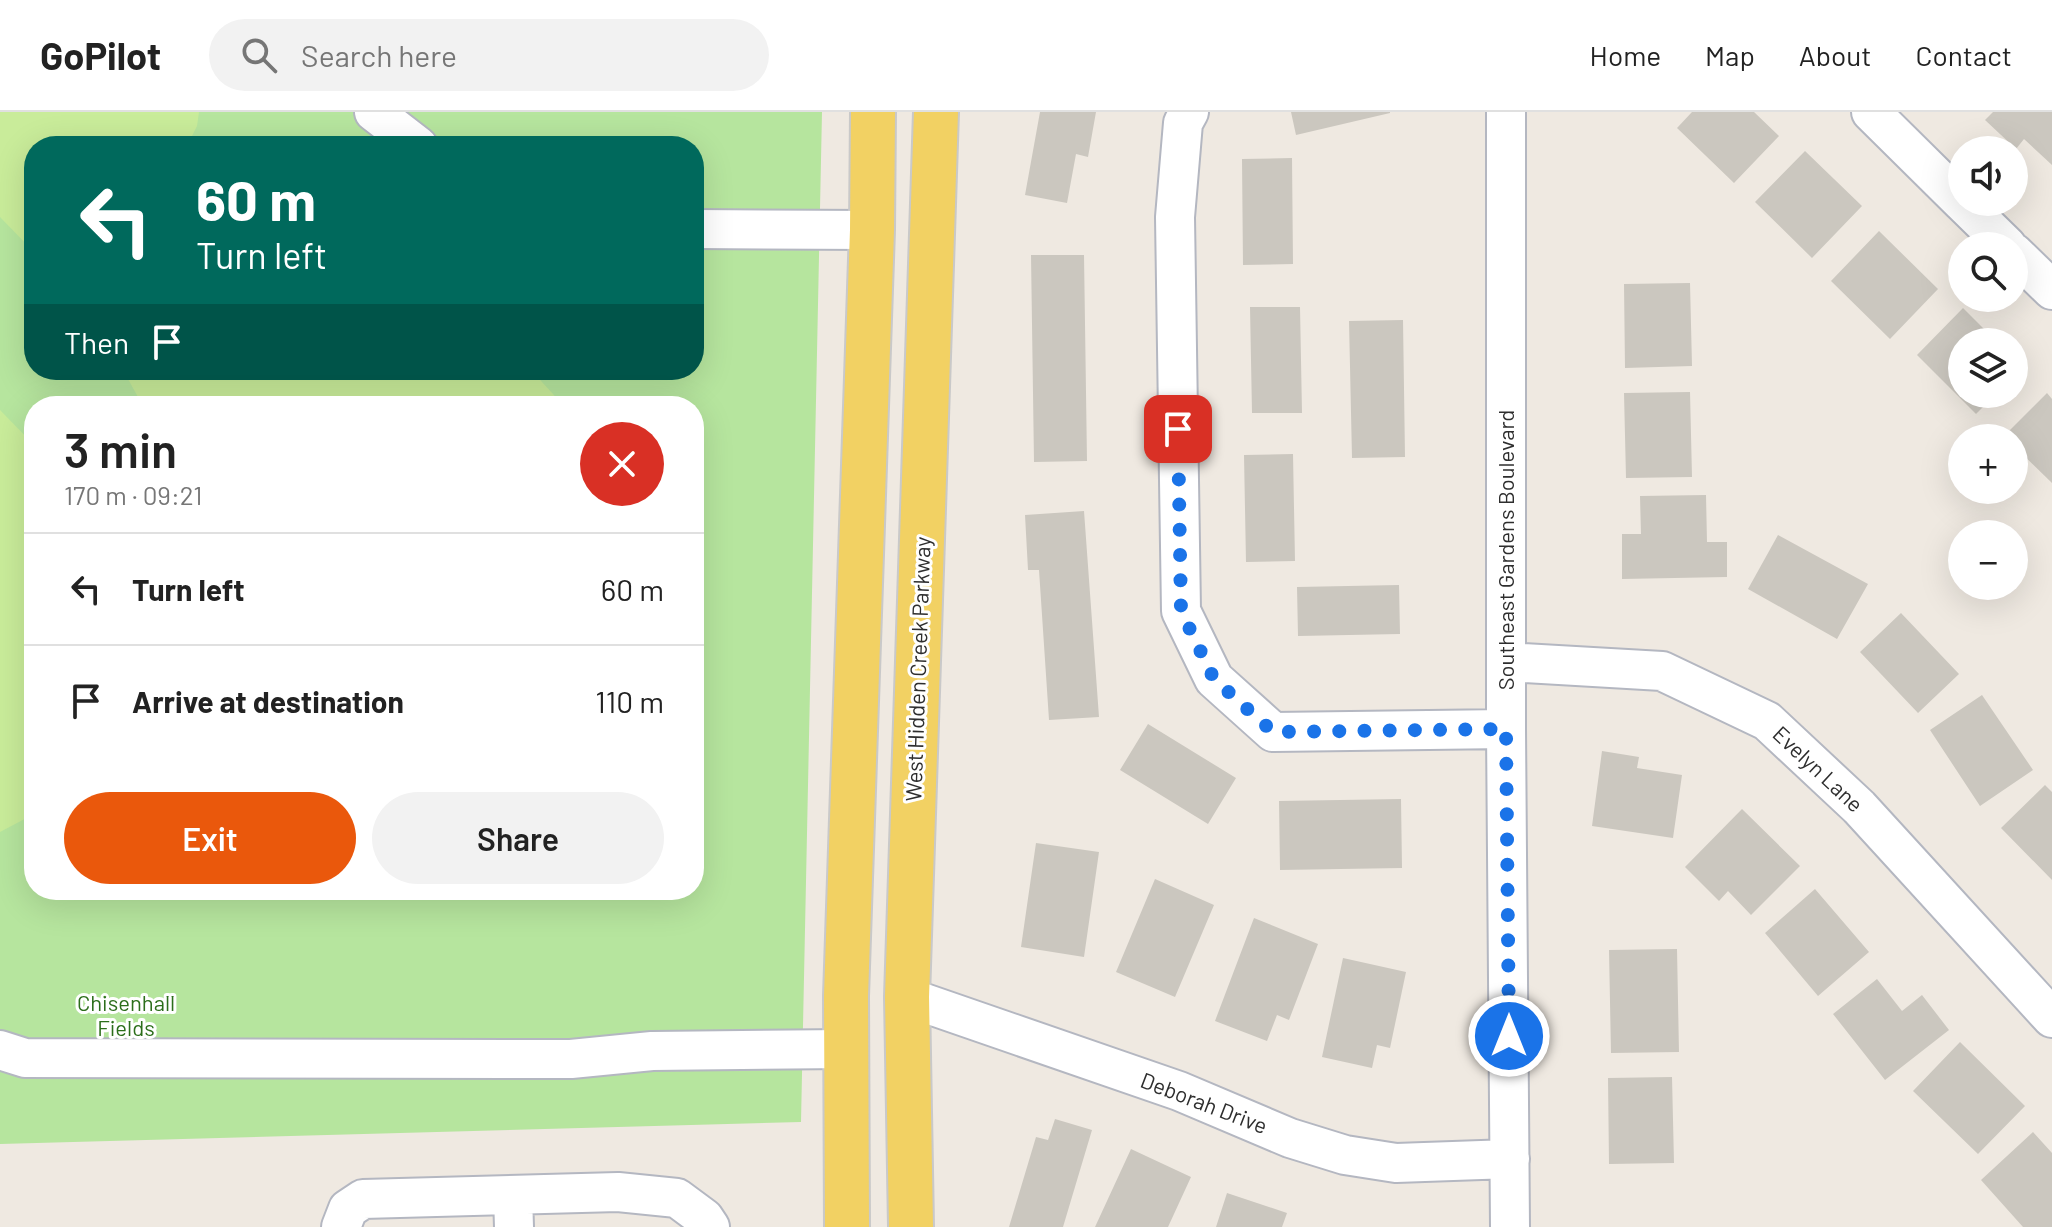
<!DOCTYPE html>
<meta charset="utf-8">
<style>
:root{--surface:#fff;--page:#f2f2f2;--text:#222;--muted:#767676;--line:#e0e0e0;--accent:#ea580c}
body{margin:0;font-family:Barlow,sans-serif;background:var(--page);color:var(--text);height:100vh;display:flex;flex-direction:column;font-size:30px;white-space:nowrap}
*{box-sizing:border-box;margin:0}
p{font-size:26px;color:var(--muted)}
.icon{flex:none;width:44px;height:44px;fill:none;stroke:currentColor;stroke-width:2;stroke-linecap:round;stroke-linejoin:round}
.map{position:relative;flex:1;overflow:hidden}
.sheet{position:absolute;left:24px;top:284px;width:680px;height:504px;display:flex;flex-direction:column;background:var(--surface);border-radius:32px;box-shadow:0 8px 32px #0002}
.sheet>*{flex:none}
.hud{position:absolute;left:24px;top:24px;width:680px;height:244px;border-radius:32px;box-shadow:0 8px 32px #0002;background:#00695c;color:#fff;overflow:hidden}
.controls{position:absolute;left:1948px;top:24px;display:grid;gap:16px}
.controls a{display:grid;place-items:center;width:80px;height:80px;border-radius:50%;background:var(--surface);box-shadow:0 8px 32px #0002;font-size:40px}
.pin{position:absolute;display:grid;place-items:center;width:68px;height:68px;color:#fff;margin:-34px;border-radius:16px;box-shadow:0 4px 12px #0006}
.me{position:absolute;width:88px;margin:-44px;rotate:0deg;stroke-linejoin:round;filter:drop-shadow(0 0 6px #0008)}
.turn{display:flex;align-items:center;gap:28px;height:168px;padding:0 40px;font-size:36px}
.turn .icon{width:104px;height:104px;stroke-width:2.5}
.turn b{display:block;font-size:56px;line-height:68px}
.then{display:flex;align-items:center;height:76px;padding:0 40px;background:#0003;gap:16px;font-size:30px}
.round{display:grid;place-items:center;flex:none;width:84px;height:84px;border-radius:42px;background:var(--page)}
.overview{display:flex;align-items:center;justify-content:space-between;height:136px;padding:0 40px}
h1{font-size:48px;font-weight:600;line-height:60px}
.cta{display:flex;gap:16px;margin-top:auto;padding:16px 40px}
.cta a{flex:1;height:92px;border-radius:48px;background:var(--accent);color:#fff;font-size:32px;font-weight:600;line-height:92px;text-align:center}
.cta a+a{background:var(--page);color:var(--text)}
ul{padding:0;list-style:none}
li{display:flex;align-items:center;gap:24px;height:112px;padding:0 40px;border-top:2px solid var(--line)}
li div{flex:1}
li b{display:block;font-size:30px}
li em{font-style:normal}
header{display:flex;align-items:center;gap:48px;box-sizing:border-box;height:112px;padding:0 40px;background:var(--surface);border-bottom:2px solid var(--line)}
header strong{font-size:38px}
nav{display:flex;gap:44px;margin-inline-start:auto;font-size:28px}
.search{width:560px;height:72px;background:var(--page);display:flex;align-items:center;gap:20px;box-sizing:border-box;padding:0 28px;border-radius:44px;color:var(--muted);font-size:30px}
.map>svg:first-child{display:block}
.green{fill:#b6e59e;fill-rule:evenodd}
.pitch{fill:#c9ec9a}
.building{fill:#cbc7bf}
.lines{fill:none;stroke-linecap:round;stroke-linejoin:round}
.minor-casing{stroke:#b4b7c1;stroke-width:42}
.major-casing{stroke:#c9c9c9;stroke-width:48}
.minor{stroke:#fff;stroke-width:38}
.major{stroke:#f2d163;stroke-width:44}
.route{stroke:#1a73e8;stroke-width:14;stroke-dasharray:0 25.2}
.labels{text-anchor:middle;stroke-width:6;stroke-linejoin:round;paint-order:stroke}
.street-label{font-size:22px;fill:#2e2e2e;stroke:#fff}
.park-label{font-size:22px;fill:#2c6e1b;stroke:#fff}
</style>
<header>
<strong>GoPilot</strong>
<div class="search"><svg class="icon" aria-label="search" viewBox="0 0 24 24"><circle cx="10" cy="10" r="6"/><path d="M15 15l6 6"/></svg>Search here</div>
<nav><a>Home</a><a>Map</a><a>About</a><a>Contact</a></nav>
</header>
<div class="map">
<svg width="2052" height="1115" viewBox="0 0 2052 1115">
<rect width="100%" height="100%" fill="#efe9e1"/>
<!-- green -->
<path class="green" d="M 0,0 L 822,0 L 801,1010 L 0,1032 ZM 34,34 L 694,34 L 694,258 L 34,258 ZM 34,294 L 694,294 L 694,778 L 34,778 Z"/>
<!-- pitch -->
<path class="pitch" d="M 0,0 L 199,0 L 197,14 L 187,34 L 34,34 L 34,140 L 0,105 Z
M 123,258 L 531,258 L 564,294 L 143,294 Z
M 0,298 L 34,333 L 34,702 L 0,720 Z"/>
<!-- building -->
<path class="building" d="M 1040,0 L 1096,0 L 1088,45 L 1076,42 L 1067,91 L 1025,83 Z
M 1291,0 L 1390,0 L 1390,1 L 1296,23 Z
M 1692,0 L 1754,0 L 1779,24 L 1734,71 L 1677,16 Z
M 1993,0 L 2052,0 L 2052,53 L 2024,27 L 2016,37 L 1985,8 Z
M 1805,39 L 1862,94 L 1812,146 L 1755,90 Z
M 1292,46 L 1293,152 L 1243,153 L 1242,47 Z
M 1879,119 L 1938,177 L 1890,227 L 1831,169 Z
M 1031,143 L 1084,143 L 1087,349 L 1034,350 Z
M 1690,171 L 1692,254 L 1625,256 L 1624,172 Z
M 1250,195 L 1300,195 L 1302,301 L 1252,301 Z
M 1963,196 L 1997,230 L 1962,230 L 1962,282 L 1996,282 L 1976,302 L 1917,243 Z
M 1403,208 L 1405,345 L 1352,346 L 1349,209 Z
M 1690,280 L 1692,365 L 1626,366 L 1624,281 Z
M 2047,281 L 2052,287 L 2052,371 L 2014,334 L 2014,326 L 2004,324 Z
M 1293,342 L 1295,449 L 1246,450 L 1244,343 Z
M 1706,383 L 1707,430 L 1727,430 L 1727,465 L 1622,467 L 1622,422 L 1641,422 L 1640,384 Z
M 1084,399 L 1099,605 L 1049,608 L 1039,458 L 1028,458 L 1025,403 Z
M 1778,423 L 1868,472 L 1837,527 L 1748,477 Z
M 1399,473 L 1400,522 L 1298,524 L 1297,475 Z
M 1901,501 L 1959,562 L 1918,601 L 1860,540 Z
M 1982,583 L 2033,658 L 1980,694 L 1930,618 Z
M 1148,612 L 1236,666 L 1208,712 L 1120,658 Z
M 1602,639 L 1639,645 L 1637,656 L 1682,663 L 1673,726 L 1592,714 Z
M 2045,673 L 2052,680 L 2052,768 L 2001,716 Z
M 1401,687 L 1402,756 L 1280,758 L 1279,689 Z
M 1742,697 L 1800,754 L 1751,803 L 1728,779 L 1719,789 L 1685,755 Z
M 1036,731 L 1099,740 L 1084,845 L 1021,835 Z
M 1155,767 L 1214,793 L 1175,885 L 1116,860 Z
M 1815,777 L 1869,840 L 1818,884 L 1765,821 Z
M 1254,806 L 1318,832 L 1289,908 L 1277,903 L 1267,929 L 1215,909 Z
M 1677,837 L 1679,940 L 1611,941 L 1609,838 Z
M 1343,846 L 1406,860 L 1390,936 L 1377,933 L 1372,956 L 1322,945 Z
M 1877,867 L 1902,899 L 1922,883 L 1949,918 L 1885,968 L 1833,902 Z
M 1960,930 L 2025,994 L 1978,1042 L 1913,979 Z
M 1672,965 L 1674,1051 L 1609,1052 L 1608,966 Z
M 1055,1007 L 1092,1018 L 1063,1115 L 1009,1115 L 1036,1025 L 1048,1028 Z
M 2033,1020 L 2052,1041 L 2052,1115 L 2023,1115 L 1981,1068 Z
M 1131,1037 L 1191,1065 L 1168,1115 L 1095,1115 Z
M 1227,1081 L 1287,1101 L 1282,1115 L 1216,1115 Z"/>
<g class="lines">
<defs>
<path id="minor" d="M 374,0 L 418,34
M 1189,0 L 1183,11 L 1175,105 L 1181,499 L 1214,567 L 1273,620 L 1506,617
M 1506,0 L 1506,617 L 1510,1115
M 1871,0 L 1962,90
M 1962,90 L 2007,134
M 694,117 L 872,118
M 2014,141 L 2052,178
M 1506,550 L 1662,559 L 1767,609 L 1859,695 L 2052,906
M 907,885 L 1179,979 L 1290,1026 L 1345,1043 L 1396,1051 L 1510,1047
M 0,938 L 25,946 L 571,947 L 652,939 L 847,937
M 513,1083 L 514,1115
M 341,1115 L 348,1097 L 363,1087 L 618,1080 L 677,1086 L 704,1106 L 710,1115"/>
<path id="major" d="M 847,1115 L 846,884 L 872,118 L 873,0
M 911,1115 L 907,885 L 936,0"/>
</defs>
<!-- minor casing -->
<use href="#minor" class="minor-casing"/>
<!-- major casing -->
<use href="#major" class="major-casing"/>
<!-- minor -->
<use href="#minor" class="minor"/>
<!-- major -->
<use href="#major" class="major"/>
</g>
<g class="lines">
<!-- route -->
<path class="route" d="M 1178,317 L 1181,499 L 1214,567 L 1273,620 L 1506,617 L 1509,924"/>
</g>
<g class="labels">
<!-- street labels -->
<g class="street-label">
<text transform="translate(1506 438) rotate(-90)" y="8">Southeast Gardens Boulevard</text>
<text transform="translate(918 557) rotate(-88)" y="8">West Hidden Creek Parkway</text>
<text transform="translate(1818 657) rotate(43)" y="8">Evelyn Lane</text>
<text transform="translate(1204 991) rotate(21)" y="8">Deborah Drive</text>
</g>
<!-- park labels -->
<g class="park-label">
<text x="126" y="899">Chisenhall<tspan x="126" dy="25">Fields</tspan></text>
</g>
</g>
</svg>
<div class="controls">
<a><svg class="icon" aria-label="sound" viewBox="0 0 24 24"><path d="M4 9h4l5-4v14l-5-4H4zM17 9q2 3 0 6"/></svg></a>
<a><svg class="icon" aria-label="search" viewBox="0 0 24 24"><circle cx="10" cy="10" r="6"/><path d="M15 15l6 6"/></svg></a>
<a><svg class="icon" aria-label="layers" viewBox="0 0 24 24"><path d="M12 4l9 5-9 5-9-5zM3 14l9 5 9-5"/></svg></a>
<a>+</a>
<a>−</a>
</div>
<div class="pin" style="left:1178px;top:317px;background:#d93025"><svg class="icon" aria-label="arrive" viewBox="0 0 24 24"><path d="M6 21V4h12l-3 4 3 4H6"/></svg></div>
<svg class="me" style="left:1509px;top:924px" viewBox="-20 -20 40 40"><circle r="17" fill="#1a73e8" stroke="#fff" stroke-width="3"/><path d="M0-11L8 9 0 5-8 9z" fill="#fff"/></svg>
<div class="hud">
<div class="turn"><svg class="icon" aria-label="left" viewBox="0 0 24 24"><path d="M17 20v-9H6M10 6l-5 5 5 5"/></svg><div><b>60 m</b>Turn left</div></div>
<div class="then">Then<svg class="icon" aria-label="arrive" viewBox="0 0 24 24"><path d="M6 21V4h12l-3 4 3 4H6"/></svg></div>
</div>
<section class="sheet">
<div class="overview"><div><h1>3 min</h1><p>170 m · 09:21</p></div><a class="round" style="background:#d93025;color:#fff"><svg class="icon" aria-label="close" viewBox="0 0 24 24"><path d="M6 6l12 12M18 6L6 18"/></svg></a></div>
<ul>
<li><svg class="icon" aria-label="left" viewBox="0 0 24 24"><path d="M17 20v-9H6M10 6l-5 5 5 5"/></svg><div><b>Turn left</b></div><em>60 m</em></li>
<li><svg class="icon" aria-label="arrive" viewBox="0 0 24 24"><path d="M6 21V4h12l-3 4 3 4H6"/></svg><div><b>Arrive at destination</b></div><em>110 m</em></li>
</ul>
<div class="cta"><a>Exit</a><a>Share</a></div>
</section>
</div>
